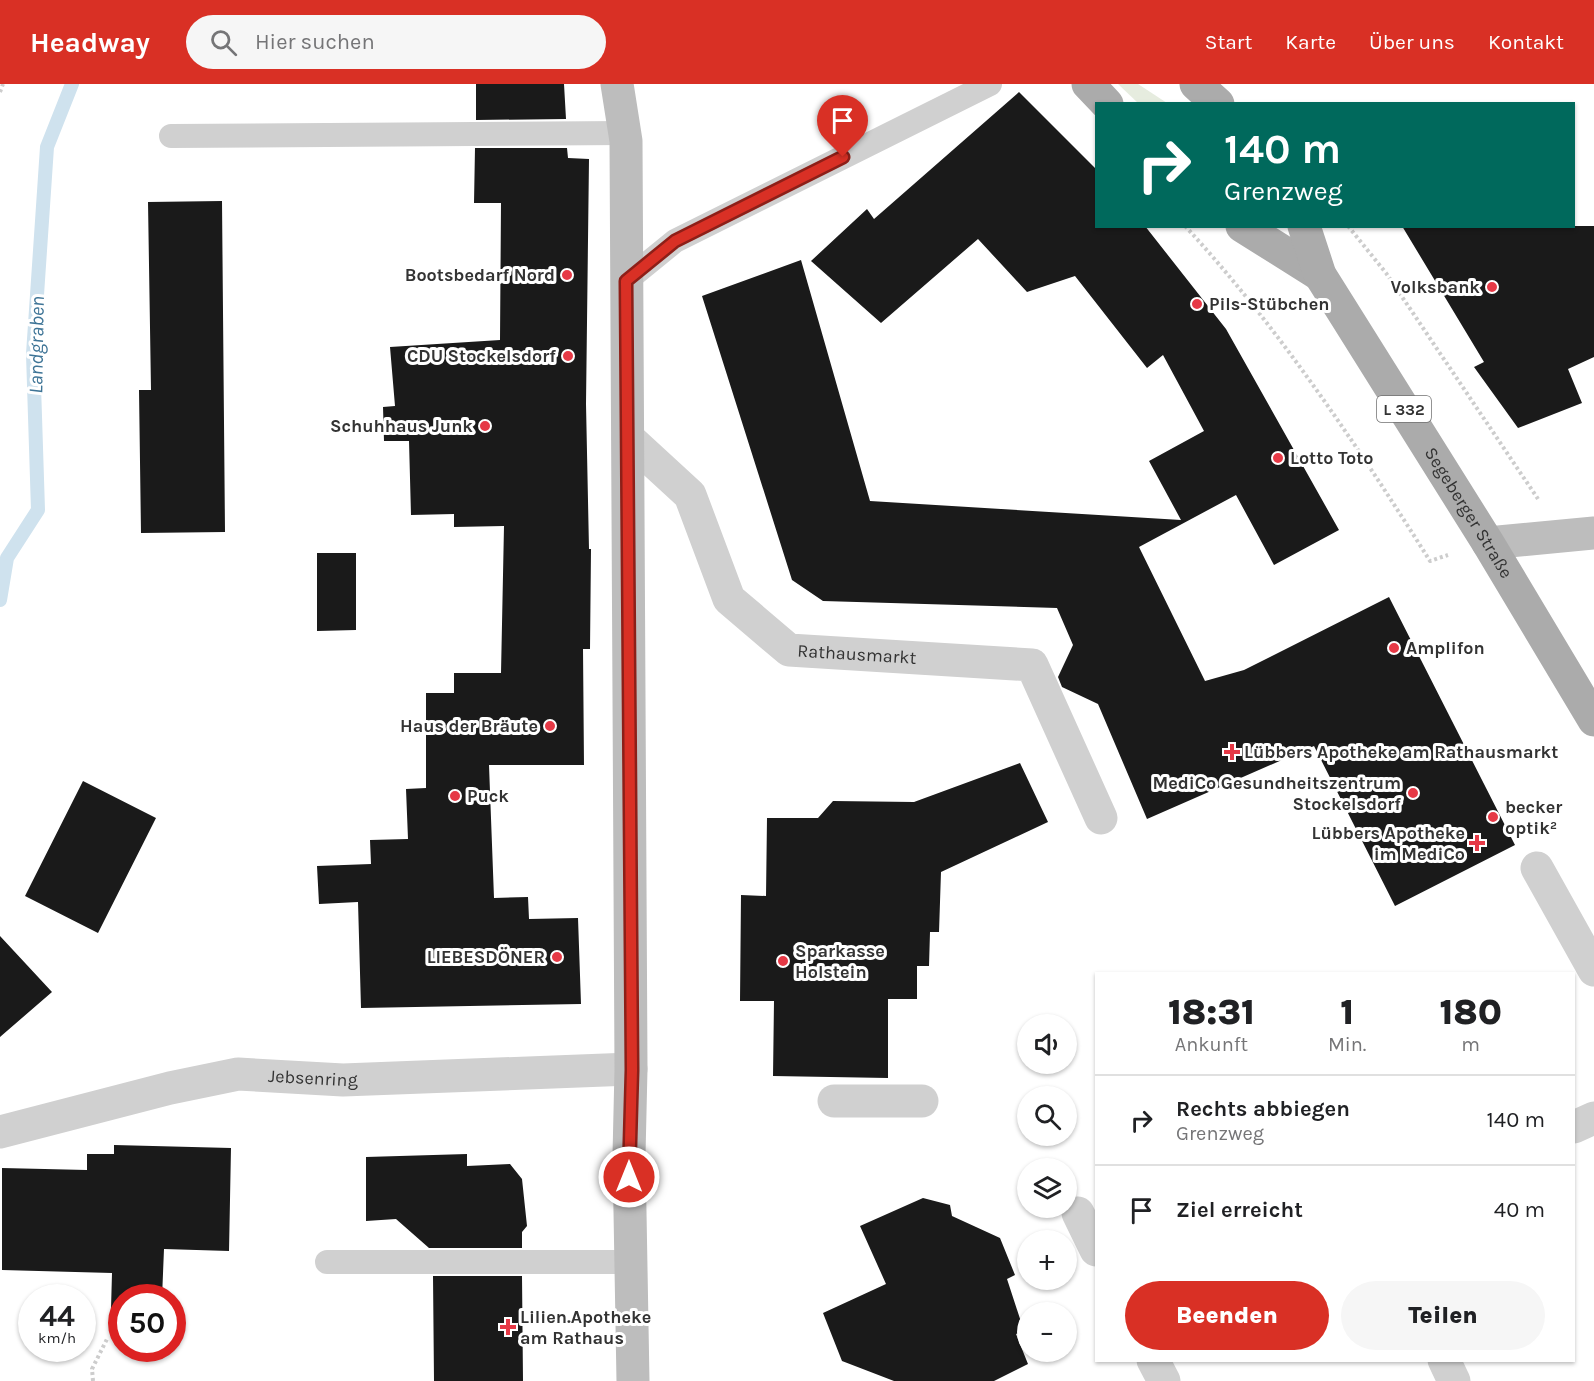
<!DOCTYPE html>
<html lang="de">
<meta charset="utf-8">
<style>
:root{--surface:#fff;--page:#f6f6f6;--text:#202124;--muted:#757577;--line:#e0e0e0;--accent:#d93025}
body{margin:0;font-family:Karla,sans-serif;background:var(--page);color:var(--text);height:100vh;display:flex;flex-direction:column;font-size:22px;white-space:nowrap}
*{box-sizing:border-box;margin:0}
p{font-size:20px;color:var(--muted)}
.icon{flex:none;width:33px;height:33px;fill:none;stroke:currentColor;stroke-width:2;stroke-linecap:round;stroke-linejoin:round}
.map{position:relative;flex:1;overflow:hidden}
.sheet{position:absolute;left:1095px;top:888px;width:480px;height:390px;display:flex;flex-direction:column;background:var(--surface);border-radius:0px;box-shadow:0 2px 4px #0004}
.sheet>*{flex:none}
.guide{position:absolute;left:1095px;top:18px;width:480px;height:126px;border-radius:0px;box-shadow:0 2px 4px #0004;background:#00695c;color:#fff;overflow:hidden}
.controls{position:absolute;left:1017px;top:930px;display:grid;gap:12px}
.controls a{display:grid;place-items:center;width:60px;height:60px;border-radius:50%;background:var(--surface);box-shadow:0 2px 4px #0004;font-size:30px}
.speed{position:absolute;left:18px;top:1200px;display:flex;gap:12px;font-size:30px;font-weight:700;text-align:center}
.speed>*{display:grid;place-content:center;width:78px;height:78px;border-radius:50%;background:var(--surface);box-shadow:0 2px 4px #0004;line-height:1}
.speed small{font-size:15px;font-weight:400}
.speed .limit{border:9px solid #d22;background:#fff;color:#111}
.pin{position:absolute;display:grid;place-items:center;width:51px;height:51px;color:#fff;margin:-62px -26px;border-radius:50% 50% 50% 0;rotate:-45deg;box-shadow:0 0 6px #0007}
.pin .icon{rotate:45deg}
.me{position:absolute;width:66px;margin:-33px;rotate:0deg;stroke-linejoin:round;filter:drop-shadow(0 0 4px #0008)}
.turn{display:flex;align-items:center;gap:21px;height:126px;padding:0 30px;font-size:27px}
.turn .icon{width:78px;height:78px;stroke-width:2.5}
.turn b{display:block;font-size:42px;line-height:51px}
.eta{display:flex;justify-content:space-evenly;align-items:center;height:102px;text-align:center}
.eta b{font-size:36px;font-weight:800;line-height:42px}
.cta{display:flex;gap:12px;margin-top:auto;padding:12px 30px}
.cta a{flex:1;height:69px;border-radius:36px;background:var(--accent);color:#fff;font-size:24px;font-weight:800;line-height:69px;text-align:center}
.cta a+a{background:var(--page);color:var(--text)}
ul{padding:0;list-style:none}
li{display:flex;align-items:center;gap:18px;height:90px;padding:0 30px;border-top:2px solid var(--line)}
li div{flex:1}
li b{display:block;font-size:22px}
li em{font-style:normal}
header{display:flex;align-items:center;gap:36px;box-sizing:border-box;height:84px;padding:0 30px;background:var(--accent);color:#fff}
header strong{font-size:28px}
nav{display:flex;gap:33px;margin-inline-start:auto;font-size:21px}
.search{width:420px;height:54px;background:var(--page);display:flex;align-items:center;gap:15px;box-sizing:border-box;padding:0 21px;border-radius:33px;color:var(--muted);font-size:22px}
.map>svg:first-child{display:block}
.green{fill:#e6ecdf}
.lines{fill:none;stroke-linecap:round;stroke-linejoin:round}
.stream{stroke:#cfe2ee;stroke-width:14}
.building{fill:#1a1a1a}
.path{stroke:#cdcdcd;stroke-width:4;stroke-dasharray:3 3;stroke-linecap:butt}
.lane{stroke:#d0d0d0;stroke-width:24}
.street{stroke:#d0d0d0;stroke-width:33}
.secondary{stroke:#bdbdbd;stroke-width:33}
.primary{stroke:#ababab;stroke-width:33}
.route-casing{stroke:#8d1f18;stroke-width:15}
.route{stroke:#d93025;stroke-width:10}
.poi-dot{fill:#e63946;stroke:#fff;stroke-width:2}
.labels{text-anchor:middle;stroke-width:6;stroke-linejoin:round;paint-order:stroke}
.shield{fill:#fff;stroke:#707070;stroke-width:1.5}
.shield-label{font-size:16px;font-weight:bold;fill:#333}
.poi-label{font-size:18px;font-weight:bold;fill:#333;stroke:#fff;text-anchor:end}
.street-label{font-size:18px;fill:#333;stroke:#fff}
.water-label{font-size:20px;font-style:italic;fill:#3f7597;stroke:#fff}
</style>
<header>
<strong>Headway</strong>
<div class="search"><svg class="icon" aria-label="search" viewBox="0 0 24 24"><circle cx="10" cy="10" r="6"/><path d="M15 15l6 6"/></svg>Hier suchen</div>
<nav><a>Start</a><a>Karte</a><a>Über uns</a><a>Kontakt</a></nav>
</header>
<div class="map">
<svg width="1594" height="1297" viewBox="0 0 1594 1297">
<rect width="100%" height="100%" fill="#fff"/>
<!-- green -->
<path class="green" d="M 1118,0 L 1138,0 L 1167,19 L 1138,19 Z"/>
<g class="lines">
<!-- stream -->
<path class="stream" d="M 0,516 L 7,474 L 38,426 L 33,270 L 47,63 L 72,0"/>
</g>
<!-- building -->
<path class="building" d="M 476,0 L 564,0 L 566,35 L 476,36 Z
M 1019,8 L 1096,85 L 1096,142 L 1145,142 L 1226,245 L 1339,446 L 1274,481 L 1236,411 L 1139,463 L 1205,597 L 1244,586 L 1389,513 L 1515,761 L 1395,822 L 1314,662 L 1147,735 L 1098,620 L 1062,603 L 1058,593 L 1073,561 L 1057,524 L 823,517 L 792,496 L 702,212 L 801,176 L 870,417 L 1181,436 L 1149,377 L 1204,347 L 1163,271 L 1147,284 L 1075,192 L 1027,208 L 978,155 L 881,239 L 811,177 L 867,125 L 874,135 Z
M 475,64 L 567,64 L 568,74 L 589,75 L 586,320 L 589,465 L 591,465 L 590,565 L 583,565 L 584,681 L 489,681 L 494,814 L 528,813 L 529,835 L 578,834 L 581,920 L 361,924 L 358,818 L 319,820 L 317,782 L 371,780 L 370,756 L 408,755 L 406,705 L 426,704 L 426,609 L 454,609 L 454,589 L 501,589 L 504,442 L 454,443 L 454,430 L 411,431 L 409,357 L 384,357 L 383,323 L 395,322 L 390,263 L 500,256 L 501,119 L 474,119 Z
M 222,117 L 225,448 L 141,449 L 139,306 L 151,306 L 148,118 Z
M 1402,142 L 1594,142 L 1594,273 L 1568,285 L 1582,319 L 1518,344 L 1474,283 L 1484,278 Z
M 317,469 L 356,469 L 356,546 L 317,547 Z
M 1020,679 L 1048,738 L 941,788 L 939,848 L 930,848 L 929,882 L 917,882 L 917,915 L 888,915 L 888,994 L 773,992 L 774,917 L 740,917 L 741,811 L 766,812 L 767,734 L 818,734 L 833,717 L 914,718 Z
M 83,697 L 156,734 L 98,849 L 25,812 Z
M 0,852 L 52,908 L 0,953 Z
M 114,1061 L 231,1064 L 229,1167 L 164,1165 L 162,1214 L 122,1214 L 122,1226 L 111,1225 L 112,1189 L 2,1186 L 2,1084 L 87,1086 L 87,1070 L 114,1070 Z
M 467,1070 L 467,1082 L 510,1080 L 522,1095 L 527,1142 L 522,1148 L 522,1164 L 429,1164 L 396,1135 L 366,1137 L 366,1073 Z
M 923,1114 L 950,1121 L 952,1132 L 1000,1154 L 1015,1191 L 1007,1195 L 1024,1247 L 1016,1250 L 1028,1280 L 994,1297 L 894,1297 L 842,1277 L 823,1229 L 886,1200 L 860,1142 Z
M 433,1192 L 522,1192 L 523,1297 L 434,1297 Z"/>
<g class="lines">
<!-- path -->
<path class="path" d="M 0,8 L 3,0
M 1185,142 C 1276,240 1359,364 1430,477 L 1448,471
M 1348,142 L 1386,189 L 1538,415
M 93,1297 L 92,1285 L 108,1253"/>
<!-- lane -->
<path class="lane" d="M 171,52 L 625,49
M 626,197 L 675,157 L 990,0
M 327,1178 L 630,1178"/>
<!-- street -->
<g class="street">
<path id="s1" d="M 628,354 L 690,411 L 729,515 L 789,566 L 1032,581 L 1101,734"/>
<path d="M 1537,784 L 1594,886"/>
<path d="M 834,1017 L 922,1017"/>
<path d="M 1574,1043 L 1594,1034"/>
<path id="s2" d="M 0,1048 L 170,1004 L 238,990 L 343,996 L 631,985"/>
<path d="M 1078,1129 L 1096,1166"/>
<path d="M 1153,1276 L 1164,1297"/>
<path d="M 1444,1276 L 1454,1297"/>
</g>
<!-- secondary -->
<path class="secondary" d="M 617,0 L 626,57 L 631,985 L 629,1071 L 633,1297
M 1488,459 L 1594,449"/>
<!-- primary -->
<g class="primary">
<path d="M 1088,0 L 1107,20"/>
<path d="M 1196,0 L 1218,20"/>
<path d="M 1242,142 L 1320,191"/>
<path id="s3" d="M 1304,142 L 1320,191 L 1488,459 L 1594,636"/>
</g>
</g>
<g class="lines">
<defs>
<path id="route" d="M 629,1093 L 632,986 L 626,197 L 675,157 L 843,73"/>
</defs>
<!-- route casing -->
<use href="#route" class="route-casing"/>
<!-- route -->
<use href="#route" class="route"/>
</g>
<!-- markers -->
<g class="poi-dot">
<circle cx="567" cy="191" r="6"/>
<circle cx="1492" cy="203" r="6"/>
<circle cx="1197" cy="220" r="6"/>
<circle cx="568" cy="272" r="6"/>
<circle cx="485" cy="342" r="6"/>
<circle cx="1278" cy="374" r="6"/>
<circle cx="1394" cy="564" r="6"/>
<circle cx="550" cy="642" r="6"/>
<path d="M1229 659h6v6h6v6h-6v6h-6v-6h-6v-6h6z"/>
<circle cx="1413" cy="709" r="6"/>
<circle cx="455" cy="712" r="6"/>
<circle cx="1493" cy="733" r="6"/>
<path d="M1474 750h6v6h6v6h-6v6h-6v-6h-6v-6h6z"/>
<circle cx="557" cy="873" r="6"/>
<circle cx="783" cy="877" r="6"/>
<path d="M505 1234h6v6h6v6h-6v6h-6v-6h-6v-6h6z"/>
</g>
<g class="labels">
<!-- shield labels -->
<rect class="shield" x="1377" y="312" width="54" height="26" rx="4.5"/>
<g class="shield-label">
<text x="1404" y="331">L 332</text>
</g>
<!-- poi labels -->
<g class="poi-label">
<text x="555" y="197">Bootsbedarf Nord</text>
<text x="1480" y="209">Volksbank</text>
<text x="1209" y="226" text-anchor="start">Pils-Stübchen</text>
<text x="556" y="278">CDU Stockelsdorf</text>
<text x="473" y="348">Schuhhaus Junk</text>
<text x="1290" y="380" text-anchor="start">Lotto Toto</text>
<text x="1406" y="570" text-anchor="start">Amplifon</text>
<text x="538" y="648">Haus der Bräute</text>
<text x="1244" y="674" text-anchor="start">Lübbers Apotheke am Rathausmarkt</text>
<text x="1401" y="705">MediCo Gesundheitszentrum<tspan x="1401" dy="21">Stockelsdorf</tspan></text>
<text x="467" y="718" text-anchor="start">Puck</text>
<text x="1505" y="729" text-anchor="start">becker<tspan x="1505" dy="21">optik²</tspan></text>
<text x="1465" y="755">Lübbers Apotheke<tspan x="1465" dy="21">im MediCo</tspan></text>
<text x="795" y="873" text-anchor="start">Sparkasse<tspan x="795" dy="21">Holstein</tspan></text>
<text x="545" y="879">LIEBESDÖNER</text>
<text x="520" y="1239" text-anchor="start">Lilien.Apotheke<tspan x="520" dy="21">am Rathaus</tspan></text>
</g>
<!-- street labels -->
<g class="street-label">
<text dy="6" stroke="none"><textPath href="#s3" startOffset="332">Segeberger Straße</textPath></text>
<text dy="6" stroke="none"><textPath href="#s1" startOffset="342">Rathausmarkt</textPath></text>
<text dy="6" stroke="none"><textPath href="#s2" startOffset="320">Jebsenring</textPath></text>
</g>
<!-- water labels -->
<g class="water-label">
<text transform="translate(36 261) rotate(-89)" y="7">Landgraben</text>
</g>
</g>
</svg>
<div class="controls">
<a><svg class="icon" aria-label="sound" viewBox="0 0 24 24"><path d="M4 9h4l5-4v14l-5-4H4zM17 9q2 3 0 6"/></svg></a>
<a><svg class="icon" aria-label="search" viewBox="0 0 24 24"><circle cx="10" cy="10" r="6"/><path d="M15 15l6 6"/></svg></a>
<a><svg class="icon" aria-label="layers" viewBox="0 0 24 24"><path d="M12 4l9 5-9 5-9-5zM3 14l9 5 9-5"/></svg></a>
<a>+</a>
<a>−</a>
</div>
<div class="speed"><div>44<small>km/h</small></div><div class="limit">50</div></div>
<div class="pin" style="left:843px;top:73px;background:#d93025"><svg class="icon" aria-label="arrive" viewBox="0 0 24 24"><path d="M6 21V4h12l-3 4 3 4H6"/></svg></div>
<svg class="me" style="left:629px;top:1093px" viewBox="-20 -20 40 40"><circle r="17" fill="#d93025" stroke="#fff" stroke-width="3"/><path d="M0-11L8 9 0 5-8 9z" fill="#fff"/></svg>
<div class="guide">
<div class="turn"><svg class="icon" aria-label="right" viewBox="0 0 24 24"><path d="M7 20v-9h11M14 6l5 5-5 5"/></svg><div><b>140 m</b>Grenzweg</div></div>
</div>
<section class="sheet">
<div class="eta">
<div><b>18:31</b><p>Ankunft</p></div>
<div><b>1</b><p>Min.</p></div>
<div><b>180</b><p>m</p></div>
</div>
<ul>
<li><svg class="icon" aria-label="right" viewBox="0 0 24 24"><path d="M7 20v-9h11M14 6l5 5-5 5"/></svg><div><b>Rechts abbiegen</b><p>Grenzweg</p></div><em>140 m</em></li>
<li><svg class="icon" aria-label="arrive" viewBox="0 0 24 24"><path d="M6 21V4h12l-3 4 3 4H6"/></svg><div><b>Ziel erreicht</b></div><em>40 m</em></li>
</ul>
<div class="cta"><a>Beenden</a><a>Teilen</a></div>
</section>
</div>
